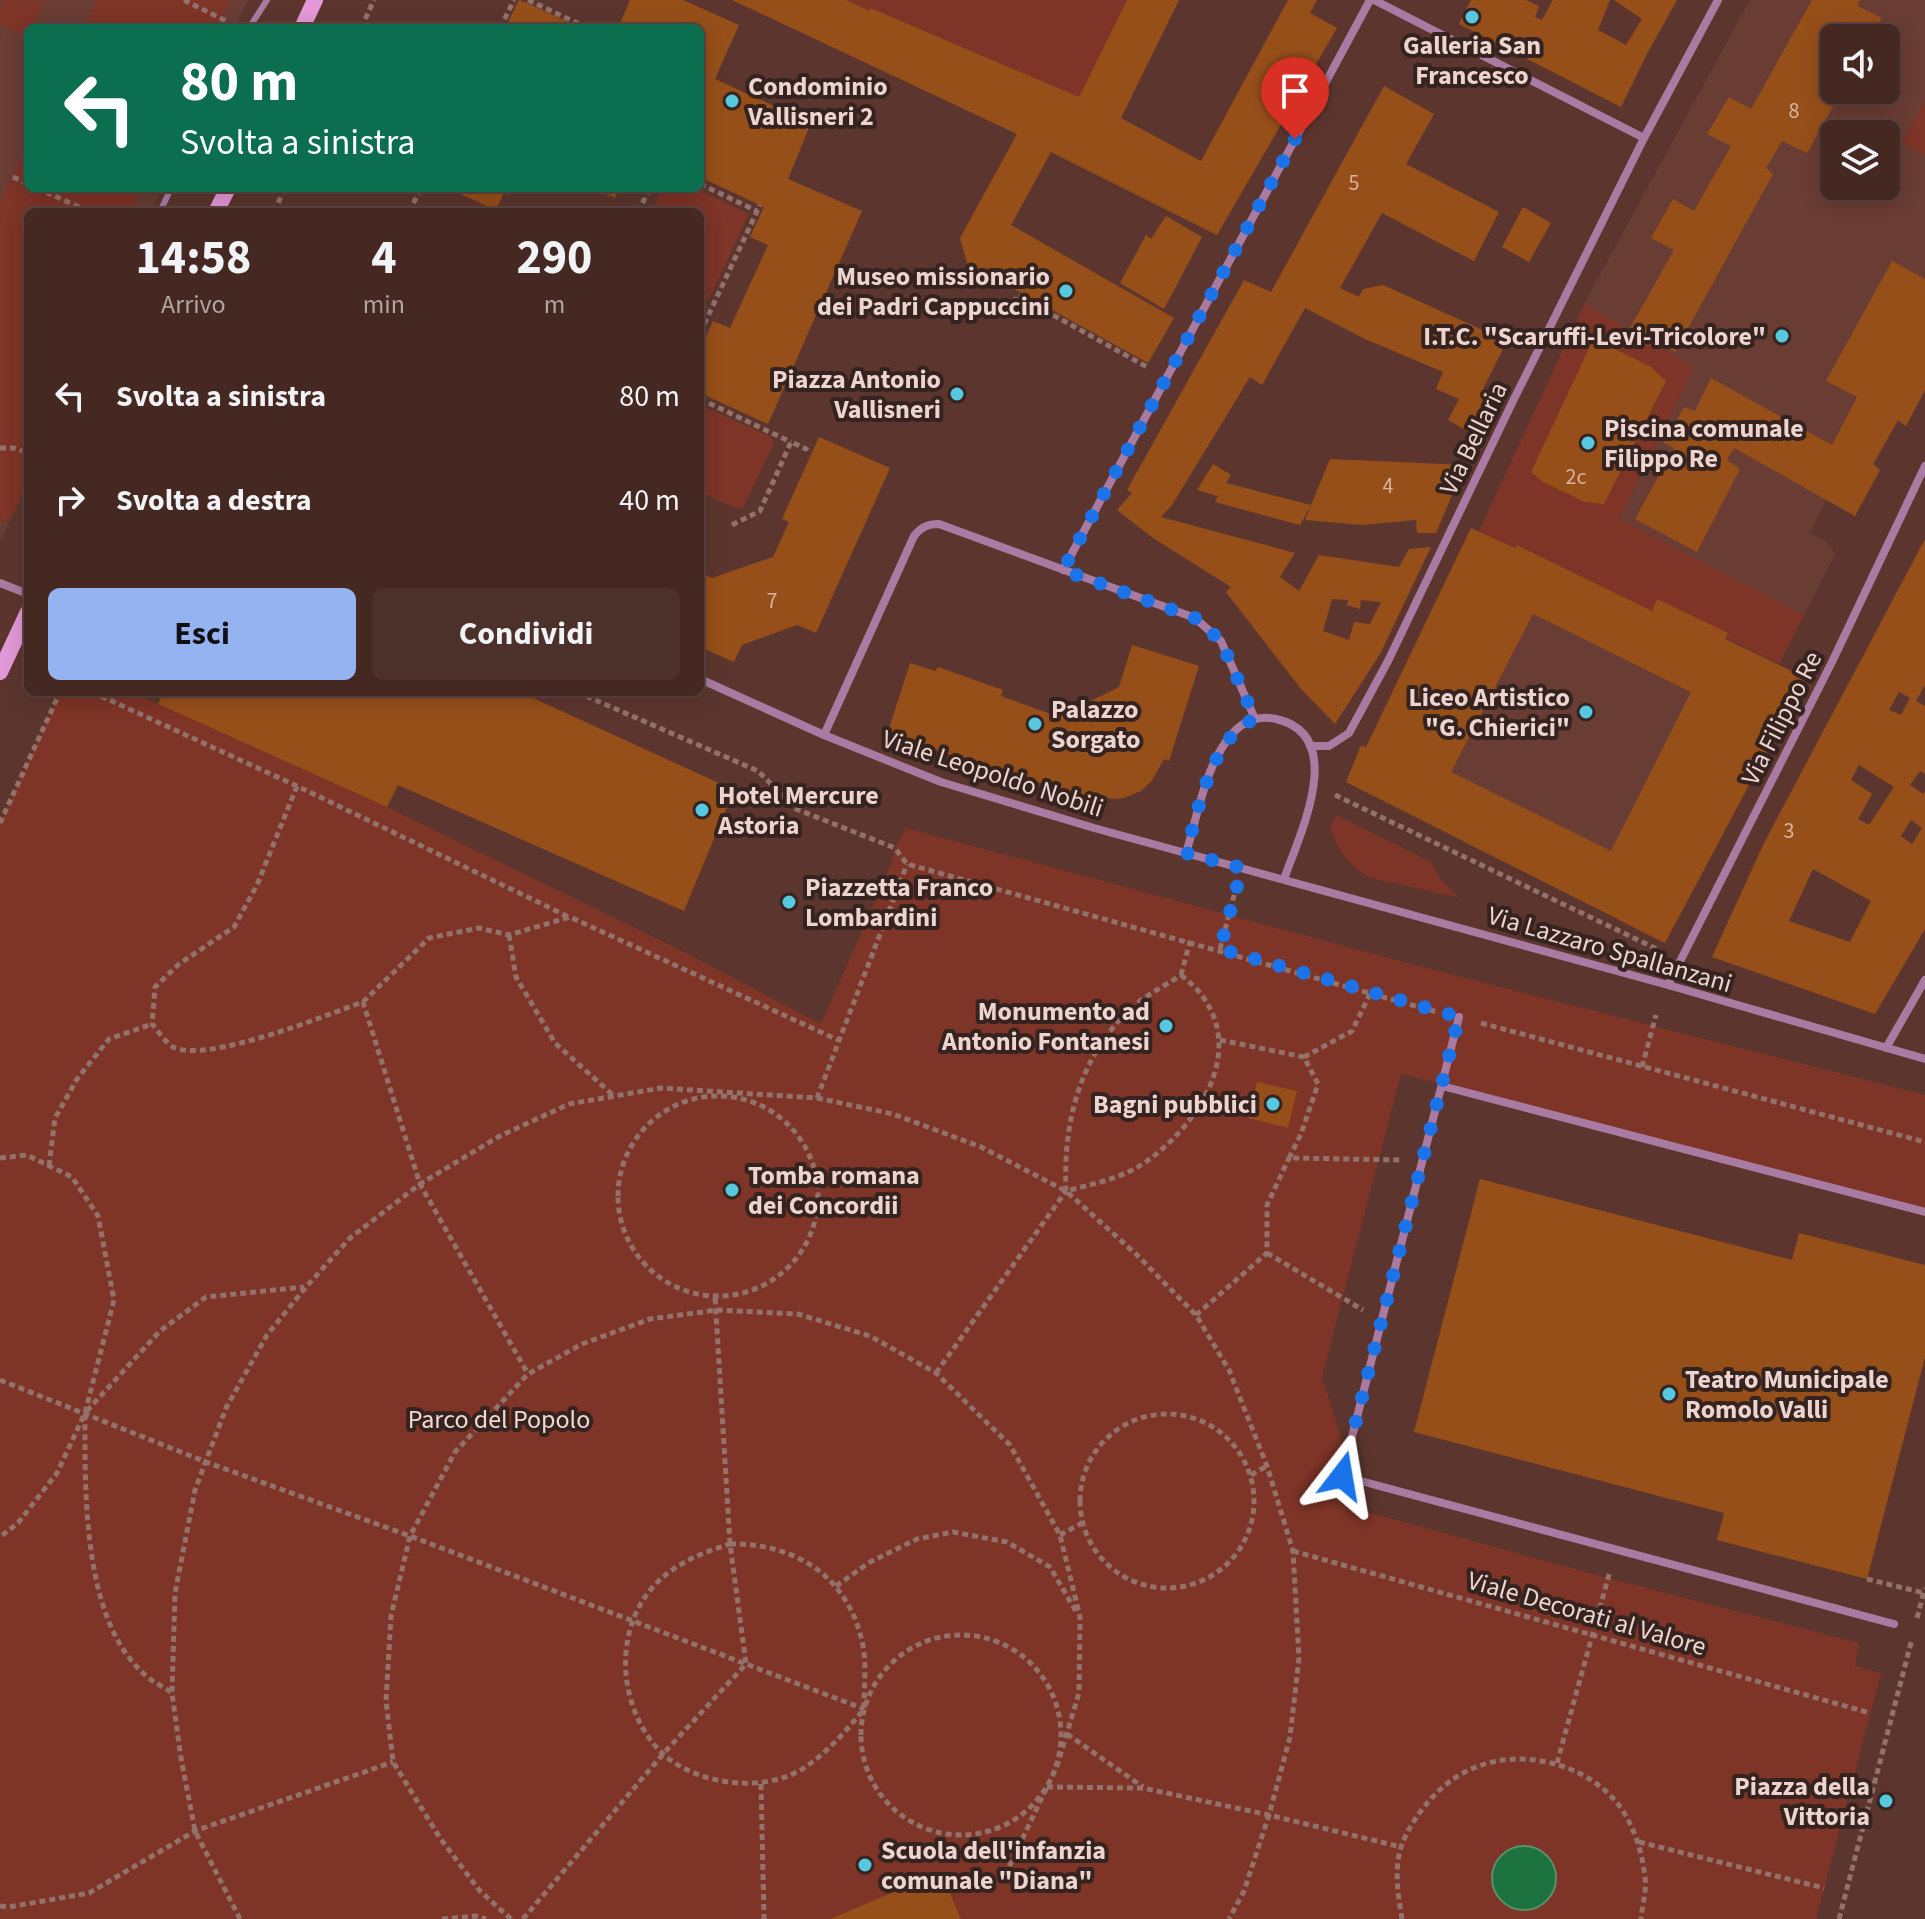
<!DOCTYPE html>
<html lang="it">
<style>
:root{--surface:#452822;--page:#4c302a;--text:#f1f3f6;--muted:#b0a6a5;--line:#5d4440;--accent:#95b2f1}
body{margin:0;font-family:"Source Sans 3",sans-serif;background:var(--page);color:var(--text);height:100vh;display:flex;flex-direction:column;font-size:30px;white-space:nowrap}
*{box-sizing:border-box;margin:0}
p{font-size:26px;color:var(--muted)}
.icon{flex:none;width:44px;height:44px;fill:none;stroke:currentColor;stroke-width:2;stroke-linecap:round;stroke-linejoin:round}
.map{position:relative;flex:1;overflow:hidden}
.side{position:absolute;left:24px;top:208px;width:680px;height:488px;display:flex;flex-direction:column;background:var(--surface);border-radius:12px;box-shadow:0 4px 20px #0003,0 0 0 2px var(--line)}
.side>*{flex:none}
.banner{position:absolute;left:24px;top:24px;width:680px;height:168px;border-radius:12px;box-shadow:0 4px 20px #0003,0 0 0 2px var(--line);background:#0b6e4f;color:#fff;overflow:hidden}
.buttons{position:absolute;left:1820px;top:24px;display:grid;gap:16px}
.buttons a{display:grid;place-items:center;width:80px;height:80px;border-radius:12px;background:var(--surface);box-shadow:0 4px 20px #0003,0 0 0 2px var(--line);font-size:40px}
.pin{position:absolute;display:grid;place-items:center;width:68px;height:68px;color:#fff;margin:-82px -34px;border-radius:50% 50% 50% 0;rotate:-45deg;box-shadow:0 0 8px #0007}
.pin .icon{rotate:45deg}
.me{position:absolute;width:88px;margin:-44px;rotate:14deg;stroke-linejoin:round;filter:drop-shadow(0 0 6px #0008)}
.turn{display:flex;align-items:center;gap:28px;height:168px;padding:0 24px;font-size:36px}
.turn .icon{width:104px;height:104px;stroke-width:2.5}
.turn b{display:block;font-size:56px;line-height:68px}
.eta{display:flex;justify-content:space-evenly;align-items:center;height:136px;text-align:center}
.eta b{font-size:48px;font-weight:700;line-height:56px}
.action{display:flex;gap:16px;margin-top:auto;padding:16px 24px}
.action a{flex:1;height:92px;border-radius:12px;background:var(--accent);color:#111;font-size:32px;font-weight:700;line-height:92px;text-align:center}
.action a+a{background:var(--page);color:var(--text)}
ul{padding:0;list-style:none}
li{display:flex;align-items:center;gap:24px;height:104px;padding:0 24px}
li div{flex:1}
li b{display:block;font-size:30px}
li em{font-style:normal}
.map>svg:first-child{display:block}
.built{fill:#6a3d34;fill-rule:evenodd}
.green{fill:#7e3426}
.water{fill:#1c7340;stroke:#5b906b;stroke-width:2}
.building{fill:#974f1a;fill-rule:evenodd}
.lines{fill:none;stroke-linecap:round;stroke-linejoin:round}
.path{stroke:#93726b;stroke-width:5;stroke-dasharray:6 4;stroke-linecap:butt}
.lane{stroke:#aa7ba2;stroke-width:6}
.street{stroke:#aa7ba2;stroke-width:8}
.secondary{stroke:#e399d7;stroke-width:16}
.route{stroke:#1a73e8;stroke-width:14;stroke-dasharray:0 25.2}
.poi-dot{fill:#56c9e0;stroke:#35231f;stroke-width:3}
.labels{text-anchor:middle;stroke-width:8;stroke-linejoin:round;paint-order:stroke}
.number-label{font-size:22px;fill:#d8b3a2}
.poi-label{font-size:26px;font-weight:bold;fill:#edd4cf;stroke:#35231f;text-anchor:start}
.street-label{font-size:26px;fill:#edd4cf;stroke:#35231f}
.park-label{font-size:26px;fill:#f1d8d2;stroke:#35231f}
</style>
<div class="map">
<svg width="1925" height="1919" viewBox="0 0 1925 1919">
<rect width="100%" height="100%" fill="#5c362e"/>
<!-- built -->
<path class="built" d="M 0,0 L 248,0 L 235,28 L 28,28 L 28,188 L 162,188 L 151,212 L 28,212 L 28,480 L 0,542 Z
M 1750,0 L 1925,0 L 1925,102 L 1903,141 L 1925,155 L 1925,390 L 1906,426 L 1898,421 L 1874,464 L 1880,470 L 1855,516 L 1826,500 L 1810,533 L 1826,541 L 1835,554 L 1804,615 L 1619,519 L 1694,367 L 1584,304 ZM 1834,38 L 1886,38 L 1886,90 L 1834,90 ZM 1834,134 L 1886,134 L 1886,186 L 1834,186 Z
M 1471,528 L 1515,548 L 1517,545 L 1652,611 L 1658,598 L 1728,633 L 1727,639 L 1806,678 L 1664,943 L 1346,782 L 1360,746 L 1366,747 Z"/>
<!-- green -->
<path class="green" d="M 5,0 L 44,1 L 31,28 L 28,28 L 26,37 L 0,24 L 0,10 Z
M 97,0 L 230,0 L 217,28 L 84,28 Z
M 846,0 L 1127,0 L 1079,97 L 872,8 L 870,11 Z
M 1925,102 L 1925,155 L 1902,142 Z
M 28,144 L 28,188 L 142,188 L 131,212 L 28,212 L 28,432 C 15,461 35,509 0,523 L 0,202 Z
M 663,188 L 696,188 L 749,214 L 708,301 L 700,297 L 700,212 L 651,212 Z
M 1584,304 L 1694,367 L 1619,519 L 1804,615 L 1779,664 L 1726,638 L 1727,633 L 1657,599 L 1652,611 L 1518,545 L 1515,548 L 1479,531 Z
M 700,405 L 771,437 L 774,443 L 744,506 L 738,509 L 700,492 Z
M 60,692 L 131,692 L 387,807 L 682,951 L 821,1024 L 891,865 L 895,848 L 906,828 L 1426,968 L 1925,1095 L 1925,1209 L 1401,1074 L 1322,1377 L 1364,1511 L 1608,1578 L 1859,1643 L 1855,1666 L 1881,1673 L 1816,1919 L 0,1919 L 0,823 Z
M 1336,815 L 1431,862 L 1440,878 L 1460,898 L 1371,878 C 1349,866 1339,852 1330,828 Z"/>
<!-- water -->
<path class="water" d="M1492 1878a32 32 0 1 1 64 0a32 32 0 1 1-64 0Z"/>
<!-- building -->
<path class="building" d="M 519,0 L 527,3 L 581,28 L 505,28 Z
M 630,0 L 683,0 L 739,25 L 715,79 L 811,123 L 788,179 L 862,211 L 768,424 L 700,393 L 700,350 L 713,321 L 730,328 L 768,245 L 750,237 L 764,207 L 700,177 L 700,28 L 618,28 Z
M 732,0 L 846,0 L 870,11 L 871,8 L 1079,97 L 1127,0 L 1179,0 L 1121,118 L 1201,161 L 1288,0 L 1317,0 L 1310,13 L 1337,28 L 1217,235 L 1051,152 L 1011,225 L 1174,318 L 1148,363 L 967,263 L 960,238 L 1017,134 Z
M 1471,0 L 1526,0 L 1539,6 L 1535,17 L 1542,20 L 1553,0 L 1610,0 L 1598,30 L 1626,45 L 1642,19 L 1614,0 L 1677,0 L 1648,52 L 1621,107 L 1459,24 Z
M 1812,0 L 1860,0 L 1857,6 L 1882,18 L 1871,38 L 1834,38 L 1834,90 L 1842,90 L 1807,153 L 1782,141 L 1766,168 L 1773,174 L 1675,352 L 1630,328 L 1674,250 L 1651,238 L 1673,199 L 1694,211 L 1731,146 L 1707,134 L 1729,97 L 1751,109 Z
M 1384,86 L 1434,114 L 1406,164 L 1499,212 L 1474,261 L 1382,213 L 1340,288 L 1359,297 L 1363,289 L 1383,285 L 1507,341 L 1483,389 L 1496,396 L 1478,437 L 1448,420 L 1459,399 L 1436,389 L 1443,372 L 1365,339 L 1305,308 L 1262,385 L 1250,377 L 1172,505 L 1161,517 L 1295,553 L 1280,577 L 1299,591 L 1319,555 L 1399,567 L 1409,549 L 1431,547 L 1380,654 L 1335,724 L 1301,689 L 1226,592 L 1231,587 L 1153,538 L 1117,510 L 1132,493 L 1127,490 L 1244,280 L 1271,292 ZM 1332,599 L 1349,600 L 1346,605 L 1360,609 L 1361,600 L 1381,602 L 1370,624 L 1354,622 L 1349,640 L 1323,631 Z
M 447,188 L 512,188 L 509,195 L 504,193 L 496,210 Z
M 592,188 L 619,188 L 615,198 Z
M 1523,207 L 1551,223 L 1529,262 L 1502,247 Z
M 1166,216 L 1202,237 L 1164,309 L 1120,283 L 1146,235 L 1151,239 Z
M 1892,261 L 1925,279 L 1925,390 L 1906,426 L 1898,420 L 1873,464 L 1880,470 L 1855,516 L 1734,448 L 1727,460 L 1740,469 L 1697,552 L 1635,519 L 1674,448 L 1664,443 L 1684,407 L 1695,411 L 1711,378 L 1832,445 L 1857,397 L 1826,381 Z
M 1591,344 L 1607,345 L 1651,367 L 1666,381 L 1604,504 L 1585,502 L 1543,482 L 1531,472 Z
M 819,437 L 890,468 L 816,633 L 797,625 L 742,645 L 734,662 L 700,647 L 700,573 L 712,578 L 773,557 L 789,522 L 782,519 Z
M 1330,459 L 1465,465 L 1436,533 L 1417,533 L 1416,520 L 1362,525 L 1305,520 L 1311,505 L 1300,525 L 1215,502 L 1218,496 L 1197,490 L 1213,464 L 1231,475 L 1226,483 L 1311,505 Z
M 1471,528 L 1515,548 L 1517,545 L 1652,611 L 1657,599 L 1728,633 L 1725,639 L 1806,678 L 1665,943 L 1346,782 L 1361,746 L 1366,747 ZM 1533,614 L 1691,692 L 1611,851 L 1451,772 Z
M 1925,539 L 1925,685 L 1916,701 L 1925,706 L 1925,774 L 1920,771 L 1910,785 L 1923,794 L 1925,791 L 1925,929 L 1875,1014 L 1712,957 L 1764,843 ZM 1899,692 L 1910,698 L 1901,715 L 1889,710 ZM 1859,765 L 1894,787 L 1869,825 L 1858,819 L 1872,794 L 1851,780 ZM 1911,820 L 1922,828 L 1912,844 L 1901,836 ZM 1813,869 L 1871,901 L 1850,942 L 1789,921 Z
M 1132,645 L 1199,666 L 1169,761 L 1164,759 L 1151,782 L 1141,791 L 1124,798 L 1113,799 L 1092,794 L 1092,801 L 1001,769 L 1000,773 L 888,732 L 910,663 L 935,671 L 938,667 L 1003,690 L 1001,696 L 1059,717 L 1119,687 Z
M 163,692 L 520,692 L 734,790 L 684,911 L 398,785 L 387,807 L 158,704 Z
M 1257,1082 L 1297,1091 L 1288,1128 L 1249,1118 Z
M 1480,1179 L 1792,1260 L 1799,1233 L 1925,1265 L 1925,1357 L 1867,1579 L 1717,1540 L 1724,1513 L 1414,1432 Z
M 941,1872 L 961,1919 L 830,1919 Z"/>
<g class="lines">
<!-- path -->
<path class="path" d="M 184,0 L 228,22
M 528,0 L 588,28
M 361,28 L 374,0
M 500,28 L 514,0
M 13,177 L 28,184
M 700,184 L 757,211
M 37,188 L 90,212
M 274,212 L 285,188
M 409,212 L 421,188
M 638,212 L 650,188
M 1014,303 L 1017,295 L 1149,368
M 700,306 L 710,311
M 700,333 L 760,205
M 700,399 L 791,442
M 0,448 L 14,448 L 28,453
M 732,525 L 760,511 L 791,442 L 806,449 L 809,443
M 92,692 L 297,786 L 569,917
M 577,692 L 758,771 L 796,809 L 895,848 L 907,864 L 1437,1012
M 297,786 L 257,885 L 234,927 L 179,964 L 155,987 L 152,1024 C 158,1031 166,1043 173,1047 C 207,1064 326,1015 363,1002 L 420,1184 L 528,1374
M 1335,795 L 1659,950
M 0,823 L 60,692
M 509,935 L 516,977 L 555,1043 L 614,1096
M 1220,949 L 1236,888
M 1181,975 C 1189,982 1198,989 1203,997 C 1245,1055 1196,1126 1147,1161 C 1124,1178 1093,1184 1066,1191 C 1063,1123 1079,1058 1130,1009 C 1144,996 1165,986 1181,975 Z
M 1181,975 L 1190,941
M 363,1002 L 429,938 L 479,928 L 509,935 L 570,917 L 838,1040
M 1481,1023 L 1925,1142
M 1220,1040 L 1304,1057 L 1318,1084 L 1301,1134 L 1289,1158 L 1401,1160
M 1304,1057 L 1352,1031 L 1370,994
M 1642,1067 L 1656,1015
M618 1196a100 100 0 1 1 200 0a100 100 0 1 1-200 0Z
M 817,1098 L 893,1114 L 981,1147 L 1066,1191 L 1137,1255 L 1196,1315 L 1229,1370 L 1267,1466 L 1293,1551 L 1299,1658 L 1290,1737 L 1269,1815 L 1244,1891 L 1229,1919
M 0,1158 L 27,1155 L 72,1177 L 98,1216 L 114,1300 L 85,1413 L 57,1473 L 18,1523 L 0,1537
M 49,1166 L 55,1118 L 77,1079 L 109,1039 L 152,1024
M 1267,1253 L 1363,1310
M 1196,1315 L 1267,1253 L 1267,1205 L 1289,1158
M 936,1373 L 1066,1191
M 0,1380 L 206,1462 L 410,1536 L 864,1709
M1080 1501a87 87 0 1 1 174 0a87 87 0 1 1-174 0Z
M 1251,1475 L 1267,1466
M 1060,1535 L 1082,1523
M 730,1544 C 795,1543 847,1576 862,1641 C 867,1662 864,1687 864,1709 C 846,1731 828,1752 804,1768 C 786,1780 761,1784 740,1783 C 714,1782 682,1772 662,1753 C 619,1711 612,1634 652,1588 C 673,1564 701,1553 730,1544 Z
M 1293,1551 L 1870,1713
M 1867,1579 L 1924,1593
M 836,1586 L 870,1562 L 917,1539 L 953,1532 L 1007,1542 L 1050,1567 L 1077,1613
M 1917,1618 L 1925,1588
M861 1735a100 100 0 1 1 200 0a100 100 0 1 1-200 0Z
M 171,1692 C 162,1686 149,1680 141,1671 C 82,1615 85,1489 85,1413 L 160,1331 L 206,1297 L 304,1287
M 1067,1734 L 1143,1787
M 1557,1763 L 1610,1571
M 761,1784 L 764,1919
M 1047,1787 L 1143,1788 L 1269,1815 L 1401,1847
M 1639,1842 L 1824,1888
M 0,1906 L 9,1907 L 89,1893 L 195,1831 L 393,1762
M 240,1919 L 195,1831 L 181,1758 L 172,1693 L 175,1593 L 195,1490 L 226,1408 L 267,1335 L 306,1287 L 350,1238 L 420,1184 L 498,1137 L 569,1104 L 661,1088 L 817,1098 L 907,864
M 442,1919 L 476,1916 L 486,1919
M 511,1919 L 480,1891 L 440,1838 L 393,1762 L 386,1700 L 391,1616 L 410,1536 L 455,1452 L 528,1374 L 582,1344 L 650,1319 L 717,1310 L 798,1314 L 870,1336 L 936,1373 L 1010,1445 L 1060,1535 L 1080,1617 L 1079,1693 L 1057,1766 L 1007,1871
M 523,1919 L 663,1754 L 746,1664 L 730,1544 L 715,1297
M 1402,1919 C 1398,1895 1394,1870 1401,1847 C 1407,1830 1418,1813 1430,1800 C 1443,1785 1459,1773 1479,1766 C 1527,1748 1591,1766 1621,1808 C 1635,1829 1642,1852 1645,1877 C 1647,1890 1642,1906 1641,1919
M 1839,1919 L 1912,1639"/>
<!-- lane -->
<path class="lane" d="M 249,28 L 267,0
M 160,212 L 171,188"/>
<!-- street -->
<path class="street" d="M 1374,0 L 1644,138
M 1063,570 L 1370,0
M 0,583 L 28,594
M 700,679 L 824,735 L 941,782 L 1094,828 L 1668,985 L 1925,1059
M 824,735 L 914,536 C 921,527 928,524 939,524 L 1195,618 L 1221,641 L 1255,719
M 1310,746 L 1329,746 L 1349,733 L 1388,661 L 1512,403 L 1644,138 L 1718,0
M 1186,853 C 1198,815 1205,765 1232,734 C 1243,721 1259,715 1276,719 C 1349,735 1299,836 1284,879
M 1668,985 L 1832,662 L 1925,466
M 1459,1017 L 1342,1476 L 1894,1624
M 1886,1048 L 1925,980
M 1442,1086 L 1925,1212"/>
<!-- secondary -->
<path class="secondary" d="M 302,28 L 315,0
M 216,212 L 228,188
M 0,672 L 28,612"/>
</g>
<g class="lines">
<!-- route -->
<path class="route" d="M 1295,139 L 1063,570 L 1195,618 L 1221,641 L 1255,719 C 1211,736 1198,812 1186,853 L 1242,868 L 1220,949 L 1459,1017 L 1342,1476"/>
</g>
<!-- markers -->
<g class="poi-dot">
<circle cx="1472" cy="17" r="8"/>
<circle cx="732" cy="101" r="8"/>
<circle cx="1066" cy="291" r="8"/>
<circle cx="1782" cy="336" r="8"/>
<circle cx="957" cy="394" r="8"/>
<circle cx="1588" cy="443" r="8"/>
<circle cx="1586" cy="712" r="8"/>
<circle cx="1035" cy="724" r="8"/>
<circle cx="702" cy="810" r="8"/>
<circle cx="789" cy="902" r="8"/>
<circle cx="1166" cy="1026" r="8"/>
<circle cx="1273" cy="1104" r="8"/>
<circle cx="732" cy="1190" r="8"/>
<circle cx="1669" cy="1394" r="8"/>
<circle cx="1886" cy="1801" r="8"/>
<circle cx="865" cy="1865" r="8"/>
</g>
<g class="labels">
<!-- number labels -->
<g class="number-label">
<text x="1794" y="118">8</text>
<text x="1354" y="190">5</text>
<text x="1576" y="484">2c</text>
<text x="1388" y="493">4</text>
<text x="772" y="608">7</text>
<text x="1789" y="838">3</text>
</g>
<!-- poi labels -->
<g class="poi-label">
<text x="1472" y="54" text-anchor="middle">Galleria San<tspan x="1472" dy="30">Francesco</tspan></text>
<text x="748" y="95">Condominio<tspan x="748" dy="30">Vallisneri 2</tspan></text>
<text x="1050" y="285" text-anchor="end">Museo missionario<tspan x="1050" dy="30">dei Padri Cappuccini</tspan></text>
<text x="1766" y="345" text-anchor="end">I.T.C. "Scaruffi-Levi-Tricolore"</text>
<text x="941" y="388" text-anchor="end">Piazza Antonio<tspan x="941" dy="30">Vallisneri</tspan></text>
<text x="1604" y="437">Piscina comunale<tspan x="1604" dy="30">Filippo Re</tspan></text>
<text x="1570" y="706" text-anchor="end">Liceo Artistico<tspan x="1570" dy="30">"G. Chierici"</tspan></text>
<text x="1051" y="718">Palazzo<tspan x="1051" dy="30">Sorgato</tspan></text>
<text x="718" y="804">Hotel Mercure<tspan x="718" dy="30">Astoria</tspan></text>
<text x="805" y="896">Piazzetta Franco<tspan x="805" dy="30">Lombardini</tspan></text>
<text x="1150" y="1020" text-anchor="end">Monumento ad<tspan x="1150" dy="30">Antonio Fontanesi</tspan></text>
<text x="1257" y="1113" text-anchor="end">Bagni pubblici</text>
<text x="748" y="1184">Tomba romana<tspan x="748" dy="30">dei Concordii</tspan></text>
<text x="1685" y="1388">Teatro Municipale<tspan x="1685" dy="30">Romolo Valli</tspan></text>
<text x="1870" y="1795" text-anchor="end">Piazza della<tspan x="1870" dy="30">Vittoria</tspan></text>
<text x="881" y="1859">Scuola dell'infanzia<tspan x="881" dy="30">comunale "Diana"</tspan></text>
</g>
<!-- street labels -->
<g class="street-label">
<text transform="translate(1473 438) rotate(-64)" y="9">Via Bellaria</text>
<text transform="translate(1781 718) rotate(-63)" y="9">Via Filippo Re</text>
<text transform="translate(993 773) rotate(18)" y="9">Viale Leopoldo Nobili</text>
<text transform="translate(1610 949) rotate(16)" y="9">Via Lazzaro Spallanzani</text>
<text transform="translate(1587 1613) rotate(16)" y="9">Viale Decorati al Valore</text>
</g>
<!-- park labels -->
<g class="park-label">
<text x="499" y="1428">Parco del Popolo</text>
</g>
</g>
</svg>
<div class="buttons">
<a><svg class="icon" aria-label="sound" viewBox="0 0 24 24"><path d="M4 9h4l5-4v14l-5-4H4zM17 9q2 3 0 6"/></svg></a>
<a><svg class="icon" aria-label="layers" viewBox="0 0 24 24"><path d="M12 4l9 5-9 5-9-5zM3 14l9 5 9-5"/></svg></a>
</div>
<div class="pin" style="left:1295px;top:139px;background:#d93025"><svg class="icon" aria-label="arrive" viewBox="0 0 24 24"><path d="M6 21V4h12l-3 4 3 4H6"/></svg></div>
<svg class="me" style="left:1342px;top:1476px" viewBox="-20 -20 40 40"><path d="M0-17L14 15 0 8-14 15z" fill="#1a73e8" stroke="#fff" stroke-width="4"/></svg>
<div class="banner">
<div class="turn"><svg class="icon" aria-label="left" viewBox="0 0 24 24"><path d="M17 20v-9H6M10 6l-5 5 5 5"/></svg><div><b>80 m</b>Svolta a sinistra</div></div>
</div>
<section class="side">
<div class="eta">
<div><b>14:58</b><p>Arrivo</p></div>
<div><b>4</b><p>min</p></div>
<div><b>290</b><p>m</p></div>
</div>
<ul>
<li><svg class="icon" aria-label="left" viewBox="0 0 24 24"><path d="M17 20v-9H6M10 6l-5 5 5 5"/></svg><div><b>Svolta a sinistra</b></div><em>80 m</em></li>
<li><svg class="icon" aria-label="right" viewBox="0 0 24 24"><path d="M7 20v-9h11M14 6l5 5-5 5"/></svg><div><b>Svolta a destra</b></div><em>40 m</em></li>
</ul>
<div class="action"><a>Esci</a><a>Condividi</a></div>
</section>
</div>
